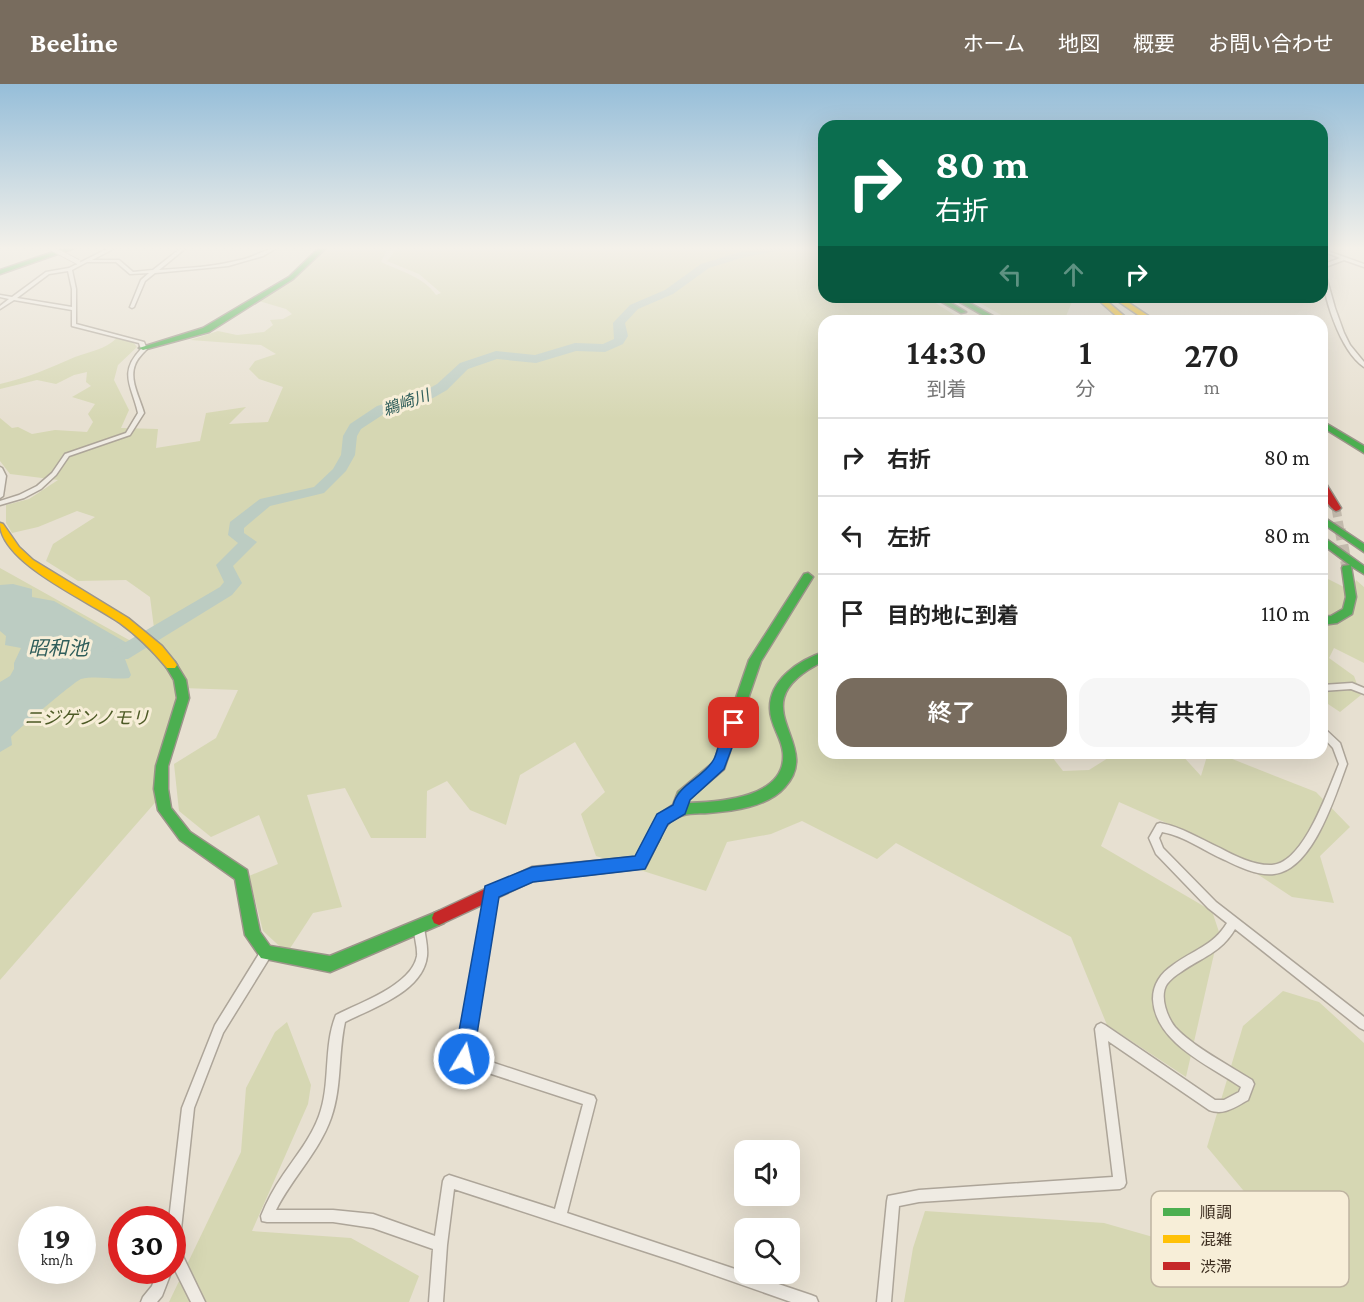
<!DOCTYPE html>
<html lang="ja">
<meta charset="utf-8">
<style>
:root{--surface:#fff;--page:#f6f6f6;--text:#222;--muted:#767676;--line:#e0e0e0;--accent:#786c5e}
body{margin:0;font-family:"Crimson Pro","Noto Sans JP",serif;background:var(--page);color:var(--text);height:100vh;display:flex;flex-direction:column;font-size:22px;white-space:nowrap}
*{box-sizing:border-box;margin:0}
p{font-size:20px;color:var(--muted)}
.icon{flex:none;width:33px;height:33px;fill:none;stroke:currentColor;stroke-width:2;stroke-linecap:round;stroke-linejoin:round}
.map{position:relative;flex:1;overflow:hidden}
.panel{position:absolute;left:818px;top:231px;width:510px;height:444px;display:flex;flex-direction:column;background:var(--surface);border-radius:18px;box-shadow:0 6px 24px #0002}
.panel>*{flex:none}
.hud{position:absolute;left:818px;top:36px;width:510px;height:183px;border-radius:18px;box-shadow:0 6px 24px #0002;background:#0b6e4f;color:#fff;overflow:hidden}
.fabs{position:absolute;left:734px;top:1056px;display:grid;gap:12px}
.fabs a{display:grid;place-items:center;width:66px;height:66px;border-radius:12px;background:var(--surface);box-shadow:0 6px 24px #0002;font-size:30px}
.speed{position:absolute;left:18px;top:1122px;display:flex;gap:12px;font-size:30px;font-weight:700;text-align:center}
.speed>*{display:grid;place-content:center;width:78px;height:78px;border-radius:50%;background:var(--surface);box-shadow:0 6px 24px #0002;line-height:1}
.speed small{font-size:15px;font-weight:400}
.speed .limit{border:9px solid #d22;background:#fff;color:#111}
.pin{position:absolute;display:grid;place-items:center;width:51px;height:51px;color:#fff;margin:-26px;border-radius:12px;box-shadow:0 3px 9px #0006}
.me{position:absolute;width:66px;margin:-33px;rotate:9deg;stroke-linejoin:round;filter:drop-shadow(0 0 4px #0008)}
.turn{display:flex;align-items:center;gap:21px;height:126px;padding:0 18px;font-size:27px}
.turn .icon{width:78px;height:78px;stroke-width:2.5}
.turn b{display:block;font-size:42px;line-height:51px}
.lanes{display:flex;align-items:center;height:57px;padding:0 18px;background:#0003;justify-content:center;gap:30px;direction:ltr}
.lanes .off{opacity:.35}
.eta{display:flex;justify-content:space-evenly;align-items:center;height:102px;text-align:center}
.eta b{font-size:36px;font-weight:600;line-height:42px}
.cta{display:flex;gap:12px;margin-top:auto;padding:12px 18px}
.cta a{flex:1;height:69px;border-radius:18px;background:var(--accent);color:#fff;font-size:24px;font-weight:600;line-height:69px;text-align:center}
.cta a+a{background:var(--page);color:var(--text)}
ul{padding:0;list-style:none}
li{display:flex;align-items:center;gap:18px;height:78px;padding:0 18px;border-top:2px solid var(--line)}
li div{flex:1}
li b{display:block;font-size:22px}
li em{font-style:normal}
header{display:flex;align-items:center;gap:36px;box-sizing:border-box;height:84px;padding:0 30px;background:var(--accent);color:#fff}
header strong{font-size:28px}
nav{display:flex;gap:33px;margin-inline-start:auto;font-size:21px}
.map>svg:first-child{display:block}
.green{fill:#d6d7b3}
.water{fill:#bcccc2}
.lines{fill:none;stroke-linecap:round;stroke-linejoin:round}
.river{fill:#bcccc2;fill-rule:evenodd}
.secondary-tunnel-far1{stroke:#c5bcae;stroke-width:9;stroke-dasharray:9 4.5;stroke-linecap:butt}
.secondary-tunnel{stroke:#c5bcae;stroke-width:11;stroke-dasharray:11 5;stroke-linecap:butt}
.street-casing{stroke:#ada599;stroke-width:3}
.fast-casing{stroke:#9c958a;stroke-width:3}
.slow-casing{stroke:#9c958a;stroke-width:3}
.jam-casing{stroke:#9c958a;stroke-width:3}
.street{fill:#efebe3;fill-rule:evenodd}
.fast{fill:#4caf50;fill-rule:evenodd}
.slow{fill:#ffc107;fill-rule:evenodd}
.jam{fill:#c62828;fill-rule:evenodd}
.street-bridge-casing{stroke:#ada599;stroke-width:6;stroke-linecap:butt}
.street-bridge{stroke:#efebe3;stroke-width:4.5}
.route{fill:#1a73e8;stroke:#114b97;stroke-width:1.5}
.labels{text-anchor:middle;stroke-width:6;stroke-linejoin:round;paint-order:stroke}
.far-water-label{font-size:16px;font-style:italic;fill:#2f5d5a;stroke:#f7eed8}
.park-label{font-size:18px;font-style:italic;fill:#4d5a26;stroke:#f7eed8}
.water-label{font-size:20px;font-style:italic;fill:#2f5d5a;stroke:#f7eed8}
.key{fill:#f7eed8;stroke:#bfb4a1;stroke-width:1.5}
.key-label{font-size:16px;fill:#3d2e20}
</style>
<header>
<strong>Beeline</strong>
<nav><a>ホーム</a><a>地図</a><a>概要</a><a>お問い合わせ</a></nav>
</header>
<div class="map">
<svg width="1364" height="1218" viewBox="0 0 1364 1218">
<rect width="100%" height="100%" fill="#e7e0d1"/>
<!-- green -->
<path class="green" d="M 323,164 L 388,164 L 381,178 C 400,187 424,193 436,211 L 441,209 L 419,190 L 387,177 L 397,164 L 823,164 L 824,213 L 926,213 L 964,237 L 824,237 L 824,669 L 1049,669 L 1063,687 L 1089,686 L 1116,669 L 1180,669 L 1201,692 L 1208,669 L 1217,669 L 1316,708 L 1350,743 L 1320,772 L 1334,819 L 1292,813 L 1207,757 L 1119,718 L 1101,762 L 1212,827 L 1219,848 L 1186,993 L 1107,941 L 1071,853 L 896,759 L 877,775 L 802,737 L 771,750 L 727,758 L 706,807 L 596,772 L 581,730 L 605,708 L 575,658 L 520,691 L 506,741 L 470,726 L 447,697 L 427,707 L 426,754 L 371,754 L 345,704 L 307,711 L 342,823 L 313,829 L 287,869 L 263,847 L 249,792 L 278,780 L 259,731 L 211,753 L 179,727 L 174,680 L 216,654 L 238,606 L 183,604 L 160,713 L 0,896 L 0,484 L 138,561 L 155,552 L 150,513 L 126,496 L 78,497 L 46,477 L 53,460 L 95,433 L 77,427 L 38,443 L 12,449 L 6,439 L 6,421 L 29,415 L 58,396 L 10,390 L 0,377 L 0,334 L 12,344 L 18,343 L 32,350 L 55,346 L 87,348 L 93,338 L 88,330 L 95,320 L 72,313 L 91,302 L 86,298 L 87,288 L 74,291 L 56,300 L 37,296 L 0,305 L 0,300 C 27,294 50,284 75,273 C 91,267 104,266 117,254 L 133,258 L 137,263 L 118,281 L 114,296 L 129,326 L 121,344 L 158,345 L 156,364 L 200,357 L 206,329 L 246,323 L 229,340 L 268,338 L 283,303 L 259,295 L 249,285 L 255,277 L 276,270 L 261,261 L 190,256 L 218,247 L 237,251 L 264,248 L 273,241 L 270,236 L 283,235 L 292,230 L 286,225 L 259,217 L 301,189 Z
M 969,213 L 1074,213 L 1064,237 L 1012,237 Z
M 1322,492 L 1352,507 L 1356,496 L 1364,503 L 1364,579 L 1334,564 L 1329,574 L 1354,592 L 1361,611 L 1340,628 L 1322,616 Z
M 1283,907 L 1319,918 L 1364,959 L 1364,1218 L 904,1218 L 913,1164 L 925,1127 L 1104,1139 L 1160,1155 L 1248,1112 L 1207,1063 L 1243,942 Z
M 287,938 L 311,1001 L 308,1020 L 252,1147 L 351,1154 L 419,1192 L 409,1218 L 169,1218 L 241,1068 L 246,1004 L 275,948 Z"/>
<!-- water -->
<path class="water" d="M 13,500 L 32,505 L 32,513 L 54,517 L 127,559 L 129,566 L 125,575 L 131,591 L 129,594 C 113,596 96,591 81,595 C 75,597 17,646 11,653 L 12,661 L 0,668 L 0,598 L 10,592 L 14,585 L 14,579 L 21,564 L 5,561 L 6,552 L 0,547 L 0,501 Z"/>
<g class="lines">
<!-- river -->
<path class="river" d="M 763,164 L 791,164 L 741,174 L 709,184 L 673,210 L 638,225 L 625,239 L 628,252 L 623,260 L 605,268 L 576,267 L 536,279 L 497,275 L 468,285 L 447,306 L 433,314 L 387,328 L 361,345 L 357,352 L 355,371 L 346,387 L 324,409 L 270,422 L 244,444 L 244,449 L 257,458 L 233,482 L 242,499 L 232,511 L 128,575 L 114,575 L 112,570 L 114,565 L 220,503 L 224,498 L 216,481 L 238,459 L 228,451 L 230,438 L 260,415 L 314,403 L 333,385 L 341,371 L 343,352 L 350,340 L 377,322 L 423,308 L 437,300 L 460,279 L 496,267 L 535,271 L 575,259 L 603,260 L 614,255 L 613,239 L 630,221 L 665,206 L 701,180 L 740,168 Z"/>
<!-- secondary-tunnel-far1 -->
<path class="secondary-tunnel-far1" d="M 1336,424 L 1340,447"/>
<!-- secondary-tunnel -->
<path class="secondary-tunnel" d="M 1340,445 L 1347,484"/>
<defs>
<path id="street" d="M 109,164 L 115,164 L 92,176 L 119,176 L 133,188 L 153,186 L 181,164 L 186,164 L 159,186 C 186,184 214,183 240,176 C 252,174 267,164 277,164 L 263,172 L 228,182 L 155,189 L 145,197 L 134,223 L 132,224 L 130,223 L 141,196 L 149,189 L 130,190 L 116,178 L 87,178 L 72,186 L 76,205 L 76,240 L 144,258 L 147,265 C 142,270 137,275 135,281 C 129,296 140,314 144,329 L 130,351 L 69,372 L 56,391 L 41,405 L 24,414 L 0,421 L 0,417 L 19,411 L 37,402 L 52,389 L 65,370 L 126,349 L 138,329 C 132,302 118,289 141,265 L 139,259 L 72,242 L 72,226 L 14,216 L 0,225 L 0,222 L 9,215 L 0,213 L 0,211 L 12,213 L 46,188 L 69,184 ZM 68,187 L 72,205 L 72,223 L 17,214 L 49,190 Z
M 1322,165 L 1364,180 L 1364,183 L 1344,176 L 1328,182 L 1324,185 L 1335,224 L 1344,249 L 1350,261 L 1364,278 L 1364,283 C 1340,267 1322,211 1322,183 L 1324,180 L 1340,174 L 1322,167 Z
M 0,383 L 2,384 L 6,392 L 3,412 L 0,414 Z
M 1352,599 L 1364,604 L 1364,610 L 1351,605 L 1322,607 L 1322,601 Z
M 1322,644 L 1325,645 L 1340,659 L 1347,680 C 1335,712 1313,786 1274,790 C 1258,792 1239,783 1225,776 C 1204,767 1185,752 1162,748 L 1159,754 L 1163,764 L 1216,818 L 1364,933 L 1364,946 L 1360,944 L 1235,845 C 1221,869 1202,873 1181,888 C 1176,891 1171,895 1167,900 C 1159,912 1167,933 1175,943 C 1192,962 1230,982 1252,996 L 1254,1000 L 1248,1016 C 1235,1023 1224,1032 1209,1026 L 1108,957 L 1126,1099 L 1124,1103 L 1120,1105 L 919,1118 L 899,1122 L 891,1218 L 877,1218 L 887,1117 L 888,1112 L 919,1106 L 1113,1093 L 1095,945 L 1097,941 L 1101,939 L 1105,941 L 1215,1016 L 1224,1016 L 1239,1008 L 1241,1003 C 1209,981 1155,959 1153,915 C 1153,900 1161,889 1173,881 C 1193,866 1213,862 1227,839 L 1208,824 L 1156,770 L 1149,754 L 1157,740 L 1160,739 C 1182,743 1200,755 1220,764 C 1235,772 1255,782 1272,781 C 1304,779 1328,706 1339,680 L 1333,664 L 1322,652 Z
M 491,803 L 495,805 L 496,808 L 470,971 L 594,1012 L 596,1016 L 567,1129 L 744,1188 L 744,1190 L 749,1190 L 811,1211 L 816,1213 L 818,1218 L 791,1218 L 677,1178 L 454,1105 L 447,1161 L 443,1218 L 429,1218 L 433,1165 L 373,1144 L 333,1138 L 267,1138 L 262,1137 L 261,1132 C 267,1117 274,1104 283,1091 C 296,1072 311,1054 319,1032 C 331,1000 323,963 336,931 C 359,919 412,901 417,872 C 418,861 412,850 415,839 L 419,838 L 423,839 L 424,843 C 425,852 428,862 427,872 C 423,908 372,924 345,938 C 338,970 342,1003 331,1034 C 319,1068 292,1094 276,1126 L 333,1126 L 373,1130 L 435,1152 L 443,1097 L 445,1093 L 449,1091 L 555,1125 L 583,1020 L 464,981 L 460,979 L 458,975 L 486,808 L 487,805 Z
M 266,864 L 270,865 L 271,869 L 270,873 L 223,949 L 194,1024 L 179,1164 L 205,1218 L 191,1218 L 172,1180 L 172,1136 L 169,1136 L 182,1024 L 215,941 L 262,865 Z
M 158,1186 L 172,1186 L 162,1212 L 157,1218 L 141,1218 L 143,1213 L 152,1202 Z"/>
<path id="fast" d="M 65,164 L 75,164 L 0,190 L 0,186 Z
M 319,164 L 326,164 L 293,195 L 209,248 L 143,266 L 139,264 L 203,244 L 289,193 Z
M 933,213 L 941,213 L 966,228 L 961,229 Z
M 951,213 L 959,213 L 1002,237 L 993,237 Z
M 1322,337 L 1364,362 L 1364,369 L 1322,343 Z
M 1322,432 L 1364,460 L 1364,468 L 1322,439 Z
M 1322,452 L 1364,482 L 1364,490 L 1351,482 L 1356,513 L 1352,530 L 1337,539 L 1322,541 L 1322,533 L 1331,532 L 1343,525 L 1346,513 L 1342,484 L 1343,482 L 1350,481 L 1322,460 Z
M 808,489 L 813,493 L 761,577 L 724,685 L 689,715 L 688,719 C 719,718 787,714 783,669 C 782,654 770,641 770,625 C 769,596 799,576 824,568 L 824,577 C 734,621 826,658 785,703 C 768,723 732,727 708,729 C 694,730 680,728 669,739 C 664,743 661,752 658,758 L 653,760 L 648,758 L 646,754 L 658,731 L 673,721 L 678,708 L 714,678 L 749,576 L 804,490 Z
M 171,577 L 175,578 L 186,596 L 189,614 L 168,682 L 168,705 L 171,724 L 190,748 L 247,786 L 260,848 L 270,862 L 330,872 L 439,827 L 444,829 L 446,834 L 444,839 L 330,888 L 261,874 L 245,851 L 235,795 L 180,756 L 158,726 L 154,705 L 156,682 L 177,614 L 174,596 L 165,581 Z"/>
<path id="slow" d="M 1095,213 L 1102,213 L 1130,237 L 1122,237 Z
M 1112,213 L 1120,213 L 1156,237 L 1147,237 Z
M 0,439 L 3,440 L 19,463 L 33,476 L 128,534 L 162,562 L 175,578 L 177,581 L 175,584 L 167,584 C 153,567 138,552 120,539 C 89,517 0,479 0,439 Z"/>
<path id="jam" d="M 1322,397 L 1325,398 L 1341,424 L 1339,426 L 1336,427 C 1326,422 1321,407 1322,397 Z
M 653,748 L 658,750 L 660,754 L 645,784 L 533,797 L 439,841 L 434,839 L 432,834 L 434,829 L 532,783 L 636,773 L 648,750 Z"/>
</defs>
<!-- street casing -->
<use href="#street" class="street-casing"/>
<!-- fast casing -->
<use href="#fast" class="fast-casing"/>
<!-- slow casing -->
<use href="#slow" class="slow-casing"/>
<!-- jam casing -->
<use href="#jam" class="jam-casing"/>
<!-- street -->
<use href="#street" class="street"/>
<!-- fast -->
<use href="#fast" class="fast"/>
<!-- slow -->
<use href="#slow" class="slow"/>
<!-- jam -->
<use href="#jam" class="jam"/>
<defs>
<path id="street-bridge" d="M 51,164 L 78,178"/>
</defs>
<!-- street-bridge casing -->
<use href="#street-bridge" class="street-bridge-casing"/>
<!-- street-bridge -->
<use href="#street-bridge" class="street-bridge"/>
</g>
<!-- sky -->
<linearGradient id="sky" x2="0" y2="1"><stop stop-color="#96bed9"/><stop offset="0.49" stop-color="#f4f1ea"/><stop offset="1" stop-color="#f4f1ea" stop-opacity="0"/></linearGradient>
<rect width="1364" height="335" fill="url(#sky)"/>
<!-- route -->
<path class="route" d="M 734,633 L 741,639 L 724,685 L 690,716 L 685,730 L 668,740 L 645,785 L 533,798 L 499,813 L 473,975 L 471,982 L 464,985 L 457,982 L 454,975 L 485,802 L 532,783 L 635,772 L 657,730 L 673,721 C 679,699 704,694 714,675 C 720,664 720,638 734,633 Z"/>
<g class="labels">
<!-- far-water labels -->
<g class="far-water-label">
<text transform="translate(406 318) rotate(-20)" y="6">鵜崎川</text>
</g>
<!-- park labels -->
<g class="park-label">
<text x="87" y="640">ニジゲンノモリ</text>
</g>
<!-- water labels -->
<g class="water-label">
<text x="58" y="571">昭和池</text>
</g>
</g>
<!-- legend -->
<rect x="1151" y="1107" width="198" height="96" rx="9" class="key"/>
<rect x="1163" y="1124" width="27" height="8" fill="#4caf50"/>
<rect x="1163" y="1151" width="27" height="8" fill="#ffc107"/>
<rect x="1163" y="1178" width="27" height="8" fill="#c62828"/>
<g class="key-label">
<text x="1200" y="1134">順調</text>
<text x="1200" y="1161">混雑</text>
<text x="1200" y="1188">渋滞</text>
</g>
</svg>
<div class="fabs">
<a><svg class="icon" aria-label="sound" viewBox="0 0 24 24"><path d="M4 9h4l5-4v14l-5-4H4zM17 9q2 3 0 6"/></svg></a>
<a><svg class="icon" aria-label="search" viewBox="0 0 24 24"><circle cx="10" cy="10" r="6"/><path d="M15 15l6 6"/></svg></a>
</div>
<div class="speed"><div>19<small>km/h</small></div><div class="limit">30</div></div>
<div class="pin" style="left:734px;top:639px;background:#d93025"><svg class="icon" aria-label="arrive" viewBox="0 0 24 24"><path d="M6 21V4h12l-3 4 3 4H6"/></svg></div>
<svg class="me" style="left:464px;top:975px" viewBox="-20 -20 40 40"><circle r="17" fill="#1a73e8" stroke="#fff" stroke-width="3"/><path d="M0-11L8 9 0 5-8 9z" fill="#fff"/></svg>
<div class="hud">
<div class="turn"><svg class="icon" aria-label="right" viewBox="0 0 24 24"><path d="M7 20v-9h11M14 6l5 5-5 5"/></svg><div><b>80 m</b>右折</div></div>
<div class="lanes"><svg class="icon off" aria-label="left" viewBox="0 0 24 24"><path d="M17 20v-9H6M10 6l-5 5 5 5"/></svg><svg class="icon off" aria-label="ahead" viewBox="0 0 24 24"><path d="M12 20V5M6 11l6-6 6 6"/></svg><svg class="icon" aria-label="right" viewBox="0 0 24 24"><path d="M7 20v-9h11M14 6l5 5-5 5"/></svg></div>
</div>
<section class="panel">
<div class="eta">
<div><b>14:30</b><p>到着</p></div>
<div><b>1</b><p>分</p></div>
<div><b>270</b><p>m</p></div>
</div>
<ul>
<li><svg class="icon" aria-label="right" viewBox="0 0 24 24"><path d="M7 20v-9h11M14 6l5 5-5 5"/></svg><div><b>右折</b></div><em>80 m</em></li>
<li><svg class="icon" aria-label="left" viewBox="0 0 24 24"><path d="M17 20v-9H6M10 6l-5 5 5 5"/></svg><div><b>左折</b></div><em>80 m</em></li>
<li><svg class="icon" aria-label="arrive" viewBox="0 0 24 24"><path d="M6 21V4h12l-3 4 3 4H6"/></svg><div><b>目的地に到着</b></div><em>110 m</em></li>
</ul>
<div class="cta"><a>終了</a><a>共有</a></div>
</section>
</div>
